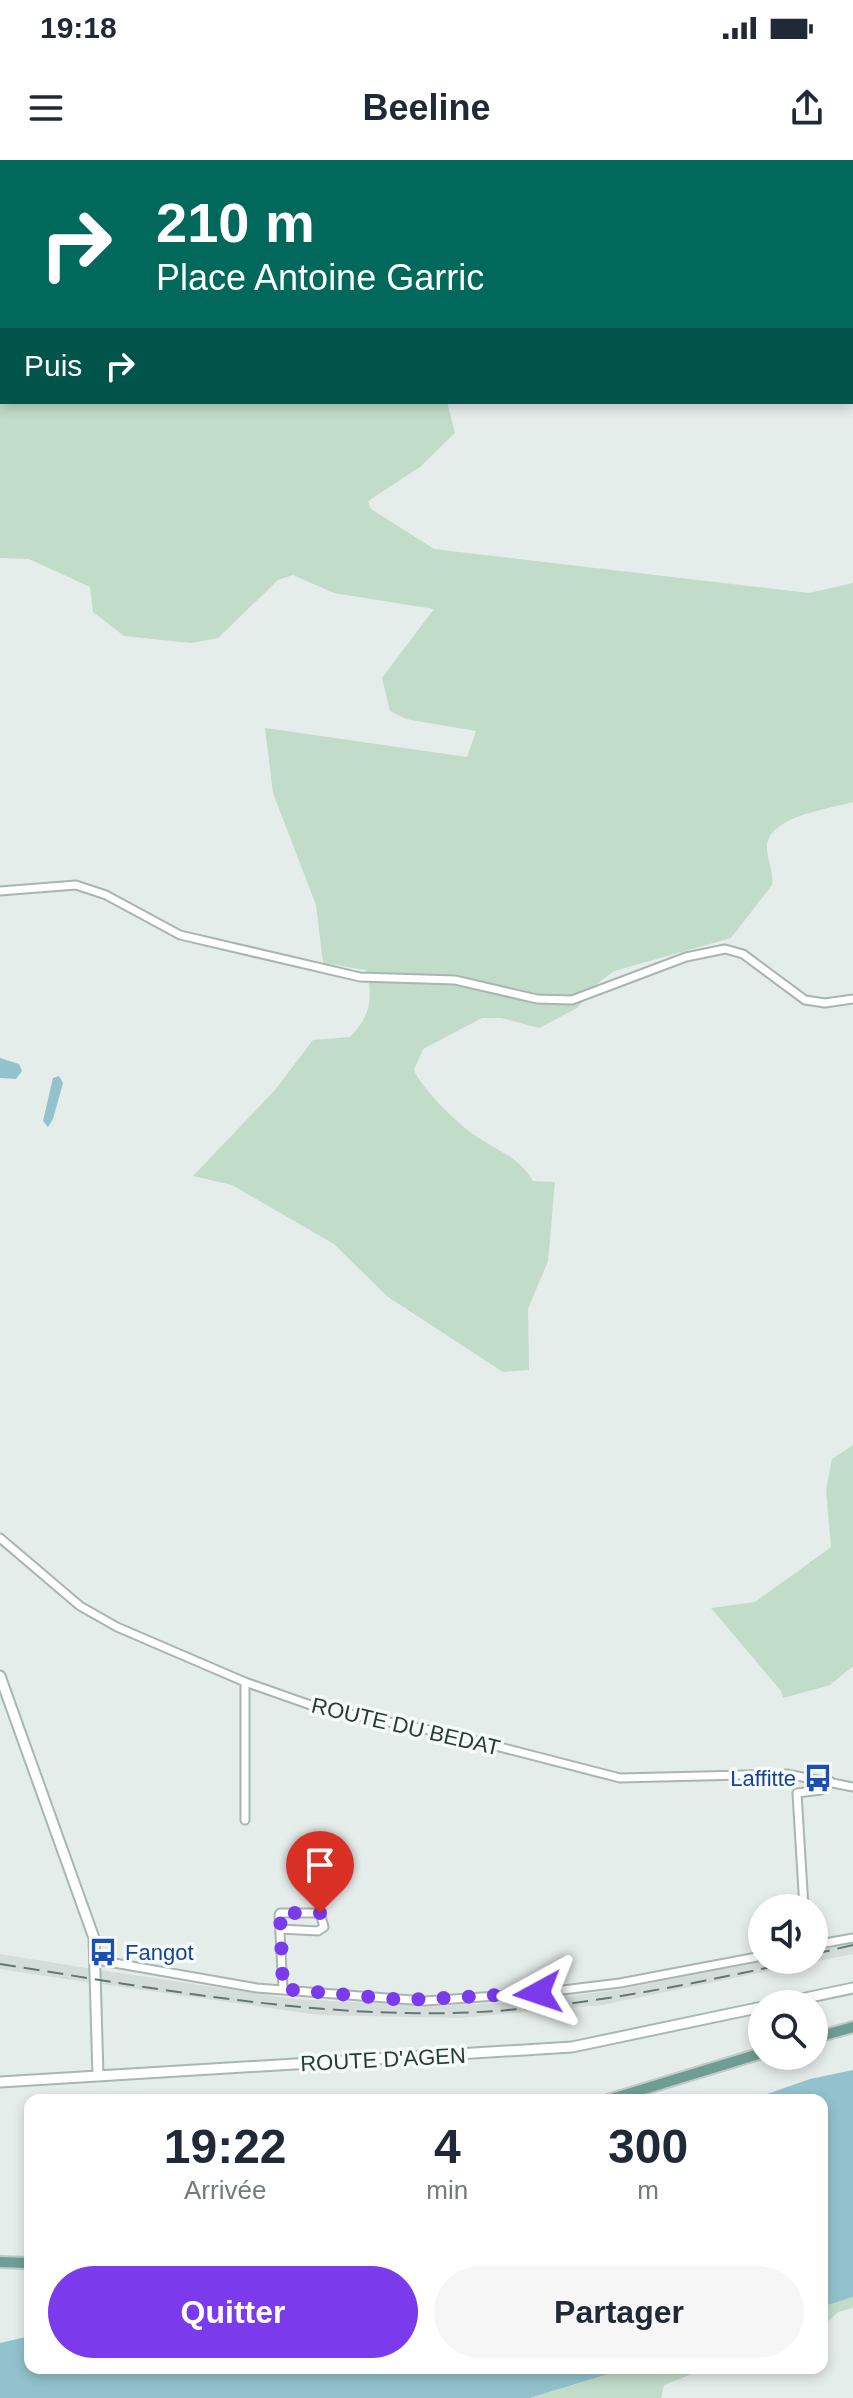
<!DOCTYPE html>
<html lang="fr">
<meta charset="utf-8">
<style>
:root{--surface:#fff;--page:#f6f6f7;--text:#1f2937;--muted:#747a83;--accent:#7c3aed}
body{margin:0;font-family:Arial,sans-serif;background:var(--page);color:var(--text);height:100vh;display:flex;flex-direction:column;font-size:30px;white-space:nowrap}
*{box-sizing:border-box;margin:0}
p{font-size:26px;color:var(--muted)}
.icon{flex:none;width:44px;height:44px;fill:none;stroke:currentColor;stroke-width:2;stroke-linecap:round;stroke-linejoin:round}
.map{position:relative;flex:1;overflow:hidden}
.side{position:absolute;left:24px;top:1934px;width:804px;height:280px;display:flex;flex-direction:column;background:var(--surface);border-radius:16px;box-shadow:0 4px 12px #0003}
.side>*{flex:none}
.banner{position:absolute;left:0px;top:0px;width:854px;height:244px;box-shadow:0 4px 12px #0003;background:#00695c;color:#fff;overflow:hidden}
.buttons{position:absolute;left:748px;top:1734px;display:grid;gap:16px}
.buttons a{display:grid;place-items:center;width:80px;height:80px;border-radius:50%;background:var(--surface);box-shadow:0 4px 12px #0003;font-size:40px}
.pin{position:absolute;display:grid;place-items:center;width:68px;height:68px;color:#fff;margin:-82px -34px;border-radius:50% 50% 50% 0;rotate:-45deg;box-shadow:0 0 8px #0007}
.pin .icon{rotate:45deg}
.me{position:absolute;width:88px;margin:-44px;rotate:265deg;stroke-linejoin:round;filter:drop-shadow(0 0 6px #0008)}
.turn{display:flex;align-items:center;gap:28px;height:168px;padding:0 24px;font-size:36px}
.turn .icon{width:104px;height:104px;stroke-width:2.5}
.turn b{display:block;font-size:56px;line-height:68px}
.then{display:flex;align-items:center;height:76px;padding:0 24px;background:#0003;gap:16px;font-size:30px}
.eta{display:flex;justify-content:space-evenly;align-items:center;height:136px;text-align:center}
.eta b{font-size:48px;font-weight:600;line-height:56px}
.cta{display:flex;gap:16px;margin-top:auto;padding:16px 24px}
.cta a{flex:1;height:92px;border-radius:48px;background:var(--accent);color:#fff;font-size:32px;font-weight:600;line-height:92px;text-align:center}
.cta a+a{background:var(--page);color:var(--text)}
.status{display:flex;justify-content:space-between;align-items:center;height:56px;padding:0 40px;background:var(--surface);direction:ltr}
.status svg{height:22px;fill:currentColor}
header{display:flex;justify-content:space-between;align-items:center;height:104px;padding:0 24px;background:var(--surface);font-size:36px;font-weight:600}
.map>svg:first-child{display:block}
.built{fill:#d4ddd9}
.green{fill:#c1dcc8}
.water{fill:#93c2cc}
.lines{fill:none;stroke-linecap:round;stroke-linejoin:round}
.street-casing{stroke:#a8b5b1;stroke-width:11}
.secondary-casing{stroke:#a5b8b1;stroke-width:13}
.primary-casing{stroke:#c2c9c7;stroke-width:14}
.street{stroke:#fff;stroke-width:7}
.secondary{stroke:#fff;stroke-width:9}
.primary{stroke:#6e9e93;stroke-width:10}
.rail{stroke:#617873;stroke-width:2;stroke-dasharray:16 8;stroke-linecap:butt}
.route{stroke:#7c3aed;stroke-width:14;stroke-dasharray:0 25.2}
.labels{text-anchor:middle;stroke-width:7;stroke-linejoin:round;paint-order:stroke}
.street-label{font-size:22px;fill:#263d37;stroke:#f6faf8}
.transit-label{font-size:22px;fill:#164399;stroke:#f6faf8;text-anchor:end}
</style>
<div class="status"><b>19:18</b><svg viewBox="0 0 49 12"><path d="M0 12V9h3v3zM5 12V6h3v6zM10 12V3h3v9zM15 12V0h3v12zM26 1h20v11H26zM47 4h2v5h-2z"/></svg></div>
<header><svg class="icon" aria-label="menu" viewBox="0 0 24 24"><path d="M4 6h16M4 12h16M4 18h16"/></svg>Beeline<svg class="icon" aria-label="share" viewBox="0 0 24 24"><path d="M12 15V3M7 8l5-5 5 5M5 13v7h14v-7"/></svg></header>
<div class="map">
<svg width="853" height="2238" viewBox="0 0 853 2238">
<rect width="100%" height="100%" fill="#e5edea"/>
<!-- built -->
<path class="built" d="M 853,1782 L 853,1794 L 602,1845 L 459,1858 L 319,1855 L 101,1824 L 100,1810 L 295,1839 L 424,1846 L 521,1842 L 617,1830 L 768,1800 L 814,1800 L 814,1790 Z
M 0,1794 L 92,1809 L 92,1823 L 0,1809 Z"/>
<!-- green -->
<path class="green" d="M 133,0 L 568,0 L 130,2 Z
M 0,179 L 2,242 L 447,242 L 455,273 L 420,307 L 368,341 L 371,349 L 434,389 L 809,433 L 853,423 L 853,642 C 829,649 768,656 767,687 C 767,700 774,712 772,725 L 731,778 L 614,811 L 598,823 L 577,848 L 539,868 L 501,858 L 482,858 L 423,889 L 414,910 C 422,929 456,962 474,975 C 496,990 519,997 533,1021 L 555,1022 L 548,1101 L 528,1149 L 529,1210 L 503,1212 L 388,1137 L 334,1084 L 232,1025 L 193,1016 L 275,930 L 313,880 L 350,877 C 370,856 374,839 366,810 L 323,803 L 316,745 L 273,633 L 265,568 L 467,597 L 476,571 L 406,559 L 390,551 L 382,518 L 434,449 L 334,433 L 293,415 L 278,420 L 218,478 L 191,483 L 124,476 L 93,452 L 90,427 L 29,399 L 0,398 Z
M 853,1285 L 853,1506 L 830,1525 L 783,1538 L 781,1531 L 711,1448 L 755,1442 L 831,1387 L 826,1330 L 832,1299 Z
M 853,2137 L 853,2148 L 838,2152 L 822,2167 L 822,2147 Z
M 628,2208 L 707,2208 L 664,2225 L 661,2238 L 531,2238 Z"/>
<!-- water -->
<path class="water" d="M 0,898 L 19,904 L 22,911 L 16,919 L 0,918 Z
M 59,916 L 63,923 L 53,959 L 48,967 L 43,961 L 53,918 Z
M 853,1910 L 853,2137 L 822,2147 L 822,1940 L 750,1940 L 810,1919 Z
M 30,2176 L 30,2208 L 628,2208 L 530,2238 L 0,2238 L 0,2183 Z"/>
<g class="lines">
<defs>
<path id="street" d="M 0,731 L 76,725 L 106,735 L 180,775 L 360,817 L 455,820 L 537,839 L 572,840 L 686,797 L 725,789 L 743,794 L 805,840 L 825,843 L 853,839
M 0,1378 L 80,1446 L 117,1467 L 245,1522 L 319,1548 L 449,1574 L 620,1618 L 787,1614 L 853,1627
M 245,1660 L 245,1522
M 804,1748 L 797,1633 L 821,1630 L 830,1621
M 280,1769 L 318,1771 L 324,1767 L 320,1753 L 280,1753 L 279,1755 L 283,1829
M 814,1785 L 853,1778
M 97,1800 L 257,1828 L 425,1841 L 538,1833 L 620,1823 L 762,1796"/>
<path id="secondary" d="M 0,1516 L 94,1778 L 98,1916
M 777,1844 L 853,1828
M 0,1922 L 572,1887 L 762,1847"/>
<path id="primary" d="M 814,1878 L 853,1867
M 608,1940 L 762,1893
M 0,2102 L 30,2103"/>
</defs>
<!-- street casing -->
<use href="#street" class="street-casing"/>
<!-- secondary casing -->
<use href="#secondary" class="secondary-casing"/>
<!-- primary casing -->
<use href="#primary" class="primary-casing"/>
<!-- street -->
<use href="#street" class="street"/>
<!-- secondary -->
<use href="#secondary" class="secondary"/>
<!-- primary -->
<use href="#primary" class="primary"/>
<!-- rail -->
<path class="rail" d="M 814,1794 L 853,1785
M 0,1804 C 134,1825 267,1850 403,1853 C 539,1857 672,1828 804,1800"/>
</g>
<g class="lines">
<!-- route -->
<path class="route" d="M 320,1753 L 280,1753 L 283,1829 L 405,1840 L 538,1833"/>
</g>
<!-- icons -->
<defs>
<symbol id="bus-bare" viewBox="-9 -9 18 18"><path d="M-5-6H5V4H4V6H2V4H-2V6H-4V4H-5ZM-3.5-4V0h7V-4ZM-3.5 1.2v1.5H-2V1.2ZM2 1.2v1.5H3.5V1.2Z" fill="#1a4fb4" stroke="#f6faf8" stroke-width="2.5" paint-order="stroke"/></symbol>
</defs>
<g fill-rule="evenodd">
<use href="#bus-bare" x="798" y="1598" width="40" height="40"/>
<use href="#bus-bare" x="83" y="1772" width="40" height="40"/>
</g>
<g class="labels">
<!-- street labels -->
<g class="street-label">
<text transform="translate(406 1566) rotate(13)" y="8">ROUTE DU BEDAT</text>
<text transform="translate(383 1899) rotate(-3)" y="8">ROUTE D'AGEN</text>
</g>
<!-- transit labels -->
<g class="transit-label">
<text x="796" y="1626">Laffitte</text>
<text x="125" y="1800" text-anchor="start">Fangot</text>
</g>
</g>
</svg>
<div class="buttons">
<a><svg class="icon" aria-label="sound" viewBox="0 0 24 24"><path d="M4 9h4l5-4v14l-5-4H4zM17 9q2 3 0 6"/></svg></a>
<a><svg class="icon" aria-label="search" viewBox="0 0 24 24"><circle cx="10" cy="10" r="6"/><path d="M15 15l6 6"/></svg></a>
</div>
<div class="pin" style="left:320px;top:1753px;background:#d93025"><svg class="icon" aria-label="arrive" viewBox="0 0 24 24"><path d="M6 21V4h12l-3 4 3 4H6"/></svg></div>
<svg class="me" style="left:538px;top:1833px" viewBox="-20 -20 40 40"><path d="M0-17L14 15 0 8-14 15z" fill="#7c3aed" stroke="#fff" stroke-width="4"/></svg>
<div class="banner">
<div class="turn"><svg class="icon" aria-label="right" viewBox="0 0 24 24"><path d="M7 20v-9h11M14 6l5 5-5 5"/></svg><div><b>210 m</b>Place Antoine Garric</div></div>
<div class="then">Puis<svg class="icon" aria-label="right" viewBox="0 0 24 24"><path d="M7 20v-9h11M14 6l5 5-5 5"/></svg></div>
</div>
<section class="side">
<div class="eta">
<div><b>19:22</b><p>Arrivée</p></div>
<div><b>4</b><p>min</p></div>
<div><b>300</b><p>m</p></div>
</div>
<div class="cta"><a>Quitter</a><a>Partager</a></div>
</section>
</div>
